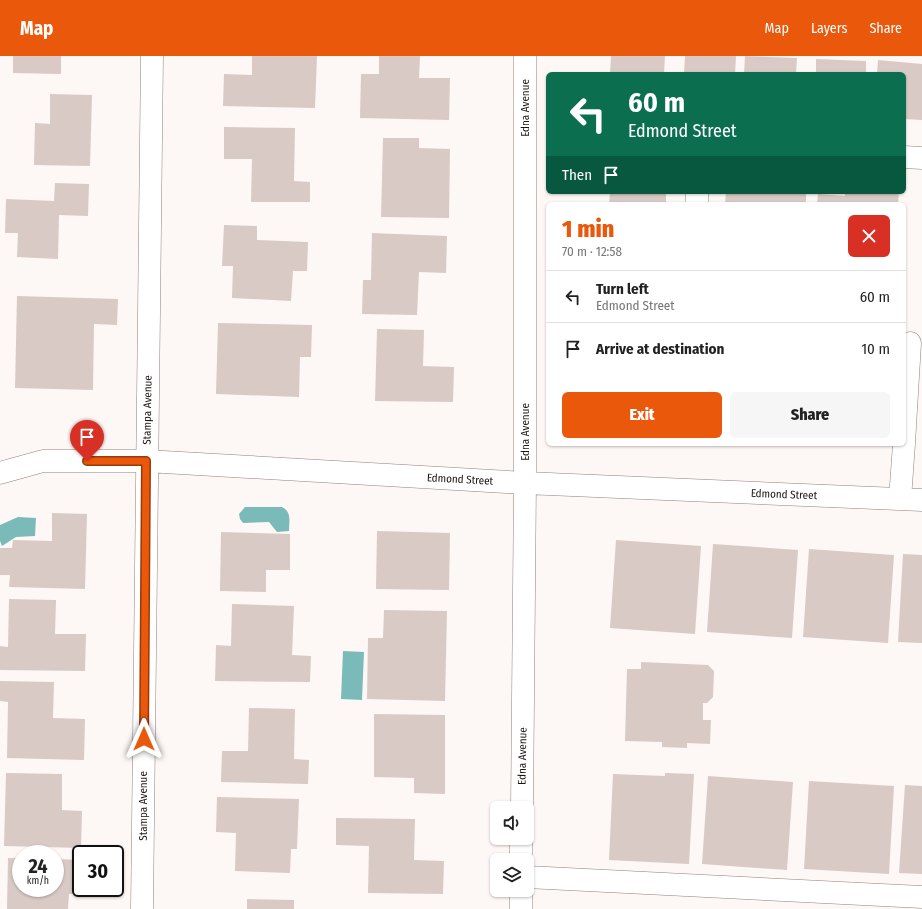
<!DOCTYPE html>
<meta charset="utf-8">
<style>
:root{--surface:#fff;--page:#f6f6f6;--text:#222;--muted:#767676;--line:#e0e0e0;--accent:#ea580c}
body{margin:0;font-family:"Fira Sans Condensed",sans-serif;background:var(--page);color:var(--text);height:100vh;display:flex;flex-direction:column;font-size:15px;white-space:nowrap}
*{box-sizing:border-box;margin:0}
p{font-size:13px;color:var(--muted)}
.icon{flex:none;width:22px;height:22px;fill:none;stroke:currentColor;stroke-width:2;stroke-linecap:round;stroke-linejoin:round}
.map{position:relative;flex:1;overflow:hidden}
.sheet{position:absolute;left:546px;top:146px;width:360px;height:244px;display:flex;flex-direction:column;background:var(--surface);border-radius:6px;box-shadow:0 1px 3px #0004}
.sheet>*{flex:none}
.banner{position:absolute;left:546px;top:16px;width:360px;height:122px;border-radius:6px;box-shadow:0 1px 3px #0004;background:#0b6e4f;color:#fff;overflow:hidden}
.controls{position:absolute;left:490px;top:745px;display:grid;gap:8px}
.controls a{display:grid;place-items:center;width:44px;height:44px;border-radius:6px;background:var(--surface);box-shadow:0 1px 3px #0004;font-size:20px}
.speed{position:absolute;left:12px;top:789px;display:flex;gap:8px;font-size:20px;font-weight:700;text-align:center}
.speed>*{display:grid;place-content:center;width:52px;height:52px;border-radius:50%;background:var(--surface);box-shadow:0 1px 3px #0004;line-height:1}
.speed small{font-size:10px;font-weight:400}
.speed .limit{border:2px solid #111;border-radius:6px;background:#fff;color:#111}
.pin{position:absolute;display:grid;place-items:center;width:34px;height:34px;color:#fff;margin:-41px -17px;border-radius:50% 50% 50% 0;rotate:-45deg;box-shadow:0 0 4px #0007}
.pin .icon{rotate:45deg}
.me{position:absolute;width:44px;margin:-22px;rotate:0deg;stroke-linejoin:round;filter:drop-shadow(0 0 3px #0008)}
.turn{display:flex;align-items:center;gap:14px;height:84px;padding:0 16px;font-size:18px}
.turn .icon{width:52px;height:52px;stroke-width:2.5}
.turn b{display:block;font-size:28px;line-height:34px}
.then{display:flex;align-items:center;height:38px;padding:0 16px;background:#0003;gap:8px;font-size:15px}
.round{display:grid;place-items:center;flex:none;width:42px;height:42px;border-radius:6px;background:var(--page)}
.head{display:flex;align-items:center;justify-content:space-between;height:68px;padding:0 16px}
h1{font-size:24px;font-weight:800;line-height:30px;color:var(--accent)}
.cta{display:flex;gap:8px;margin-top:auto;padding:8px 16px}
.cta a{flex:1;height:46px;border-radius:6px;background:var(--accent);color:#fff;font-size:16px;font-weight:800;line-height:46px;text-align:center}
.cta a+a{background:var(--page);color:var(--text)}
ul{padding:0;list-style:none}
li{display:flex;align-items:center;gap:12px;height:52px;padding:0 16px;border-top:1px solid var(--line)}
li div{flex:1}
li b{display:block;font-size:15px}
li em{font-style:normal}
header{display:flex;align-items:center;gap:24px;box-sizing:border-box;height:56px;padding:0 20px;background:var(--accent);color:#fff}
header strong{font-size:19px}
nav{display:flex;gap:22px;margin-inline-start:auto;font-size:14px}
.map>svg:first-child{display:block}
.water{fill:#7abbb9}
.building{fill:#d9cac6}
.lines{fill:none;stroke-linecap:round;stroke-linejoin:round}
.minor-casing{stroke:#8f827e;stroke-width:23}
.minor{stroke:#fff;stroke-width:22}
.route-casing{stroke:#983908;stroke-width:10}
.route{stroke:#ea580c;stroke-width:7}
.labels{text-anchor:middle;stroke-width:3.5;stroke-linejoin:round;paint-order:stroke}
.street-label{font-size:11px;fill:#1a1513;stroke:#fff}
</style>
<header>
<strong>Map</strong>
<nav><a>Map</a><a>Layers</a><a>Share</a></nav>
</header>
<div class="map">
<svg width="922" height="853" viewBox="0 0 922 853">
<rect width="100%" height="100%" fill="#fdf7f5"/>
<!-- water -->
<path class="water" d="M 245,451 L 282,451 C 292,456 289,465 289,475 L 277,476 L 269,466 L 243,467 L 240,463 L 239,458 Z
M 18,461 L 36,462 L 35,480 L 16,481 L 2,490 L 0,485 L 0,469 Z
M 343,595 L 364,596 L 362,644 L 341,643 Z"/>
<!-- building -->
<path class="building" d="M 13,0 L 61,0 L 61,18 L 13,17 Z
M 252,0 L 317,0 L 315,52 L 223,50 L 224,18 L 252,19 Z
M 379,0 L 420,0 L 419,22 L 450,22 L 449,64 L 360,62 L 361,18 L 379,18 Z
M 611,0 L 665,0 L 664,18 L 610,18 Z
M 685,0 L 736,0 L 735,18 L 684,18 Z
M 745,0 L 797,2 L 796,18 L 744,18 Z
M 816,3 L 866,5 L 866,18 L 816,18 Z
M 878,4 L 922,8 L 922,64 L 904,63 L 904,18 L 877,18 Z
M 50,38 L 92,39 L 90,110 L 34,109 L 35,67 L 50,68 Z
M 224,71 L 295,72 L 294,125 L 310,126 L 310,146 L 251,146 L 252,103 L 224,103 Z
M 383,82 L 419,82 L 419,92 L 450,93 L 449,162 L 381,161 Z
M 55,127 L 89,128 L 88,160 L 59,159 L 58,203 L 17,201 L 18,177 L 5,177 L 6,143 L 54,145 Z
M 610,136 L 666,136 L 666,148 L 609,148 Z
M 726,136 L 806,137 L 806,148 L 725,148 Z
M 845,136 L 899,136 L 898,148 L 817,148 L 818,138 L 845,140 Z
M 224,169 L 257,170 L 257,184 L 308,186 L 307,215 L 293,215 L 291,245 L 232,242 L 233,210 L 222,210 Z
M 372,177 L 447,180 L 446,217 L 419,216 L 417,259 L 362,258 L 363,224 L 371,224 Z
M 17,240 L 118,243 L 117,269 L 94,268 L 93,334 L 15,332 Z
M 218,267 L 312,269 L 311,301 L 300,301 L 299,341 L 216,338 Z
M 377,273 L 424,274 L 423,310 L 454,311 L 453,346 L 375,345 Z
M 52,457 L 87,458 L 85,533 L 9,531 L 10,519 L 0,519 L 0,492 L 12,492 L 13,484 L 52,485 Z
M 377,475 L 450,477 L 449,534 L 376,533 Z
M 221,476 L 290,478 L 290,514 L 266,514 L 266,536 L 220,535 Z
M 616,484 L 701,490 L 695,578 L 610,572 Z
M 713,488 L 798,494 L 792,582 L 707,576 Z
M 809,493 L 894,499 L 888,587 L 803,581 Z
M 903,498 L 922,499 L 922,587 L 898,586 Z
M 9,543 L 56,544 L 55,578 L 86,578 L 85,615 L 0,614 L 0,590 L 8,591 Z
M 232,548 L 294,550 L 292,599 L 311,600 L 310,626 L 215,625 L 216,589 L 231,590 Z
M 384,554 L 447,555 L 445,645 L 367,643 L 368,582 L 383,582 Z
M 641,606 L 708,609 L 714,615 L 713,641 L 707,647 L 703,647 L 703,664 L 711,664 L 710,688 L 687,687 L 687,692 L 662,691 L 662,686 L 625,685 L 627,613 L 641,613 Z
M 0,625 L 54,626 L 53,662 L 85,663 L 84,704 L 7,702 L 8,646 L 0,645 Z
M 249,652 L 295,653 L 294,703 L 309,704 L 308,728 L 221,726 L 222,695 L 248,695 Z
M 374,658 L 445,659 L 445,738 L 414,737 L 414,722 L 374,721 Z
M 6,717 L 62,718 L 62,754 L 82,755 L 81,792 L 4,790 Z
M 665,717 L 694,718 L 689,808 L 609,804 L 613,718 L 665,720 Z
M 708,720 L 793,726 L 787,814 L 702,808 Z
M 809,725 L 894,730 L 889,818 L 804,813 Z
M 905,729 L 922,730 L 922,818 L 899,817 Z
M 217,741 L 299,743 L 297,793 L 291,793 L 290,817 L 235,815 L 236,777 L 216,776 Z
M 336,762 L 415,763 L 414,804 L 444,805 L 443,838 L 368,837 L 369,790 L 336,789 Z
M 8,802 L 21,802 L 21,832 L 55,832 L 55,803 L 81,804 L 81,832 L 83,832 L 83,838 L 69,838 L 68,853 L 7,853 Z
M 247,843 L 294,844 L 294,853 L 247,853 Z"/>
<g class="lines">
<defs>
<path id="minor" d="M 904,101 L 922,102
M 697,148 L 697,136
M 904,387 L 910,287
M 0,417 L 43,405 L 146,405 L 525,427 L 922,444
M 900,443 L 904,388
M 522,752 L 525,427 L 525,0
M 521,804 L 521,782
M 527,821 L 922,841
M 142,853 L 152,0
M 521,853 L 521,834"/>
</defs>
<!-- minor casing -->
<use href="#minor" class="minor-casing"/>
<!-- minor -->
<use href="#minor" class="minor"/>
</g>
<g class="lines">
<defs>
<path id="route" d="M 87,405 L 146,405 L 144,683"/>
</defs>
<!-- route casing -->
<use href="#route" class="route-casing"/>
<!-- route -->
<use href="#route" class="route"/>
</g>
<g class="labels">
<!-- street labels -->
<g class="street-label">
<text transform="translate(525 52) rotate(-90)" y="4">Edna Avenue</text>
<text transform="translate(147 354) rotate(-89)" y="4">Stampa Avenue</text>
<text transform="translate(525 376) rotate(-90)" y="4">Edna Avenue</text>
<text transform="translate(460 423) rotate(3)" y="4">Edmond Street</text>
<text transform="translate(784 438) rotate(2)" y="4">Edmond Street</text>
<text transform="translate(522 700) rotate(-89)" y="4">Edna Avenue</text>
<text transform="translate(143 750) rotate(-90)" y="4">Stampa Avenue</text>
</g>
</g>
</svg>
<div class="controls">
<a><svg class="icon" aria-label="sound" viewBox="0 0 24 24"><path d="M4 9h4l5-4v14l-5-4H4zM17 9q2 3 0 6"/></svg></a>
<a><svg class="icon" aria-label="layers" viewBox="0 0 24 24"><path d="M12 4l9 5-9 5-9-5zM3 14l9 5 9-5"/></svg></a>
</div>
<div class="speed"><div>24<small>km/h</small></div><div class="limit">30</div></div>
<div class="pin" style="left:87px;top:405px;background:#d93025"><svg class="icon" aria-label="arrive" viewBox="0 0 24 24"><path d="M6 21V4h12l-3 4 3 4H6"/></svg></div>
<svg class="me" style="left:144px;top:683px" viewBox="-20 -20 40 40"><path d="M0-17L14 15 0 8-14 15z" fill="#ea580c" stroke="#fff" stroke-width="4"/></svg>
<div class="banner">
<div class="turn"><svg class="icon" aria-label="left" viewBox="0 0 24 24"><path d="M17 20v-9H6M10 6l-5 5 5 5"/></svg><div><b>60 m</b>Edmond Street</div></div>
<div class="then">Then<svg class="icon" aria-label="arrive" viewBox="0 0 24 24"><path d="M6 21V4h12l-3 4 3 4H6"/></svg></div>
</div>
<section class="sheet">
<div class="head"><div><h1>1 min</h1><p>70 m · 12:58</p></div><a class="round" style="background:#d93025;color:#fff"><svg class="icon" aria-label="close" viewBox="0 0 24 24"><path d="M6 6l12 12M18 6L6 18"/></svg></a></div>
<ul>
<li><svg class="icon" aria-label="left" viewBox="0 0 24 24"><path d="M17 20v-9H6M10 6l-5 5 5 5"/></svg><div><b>Turn left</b><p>Edmond Street</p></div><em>60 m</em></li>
<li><svg class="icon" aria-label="arrive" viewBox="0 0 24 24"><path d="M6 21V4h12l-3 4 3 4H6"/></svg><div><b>Arrive at destination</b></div><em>10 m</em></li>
</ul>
<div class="cta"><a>Exit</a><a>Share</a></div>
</section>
</div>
